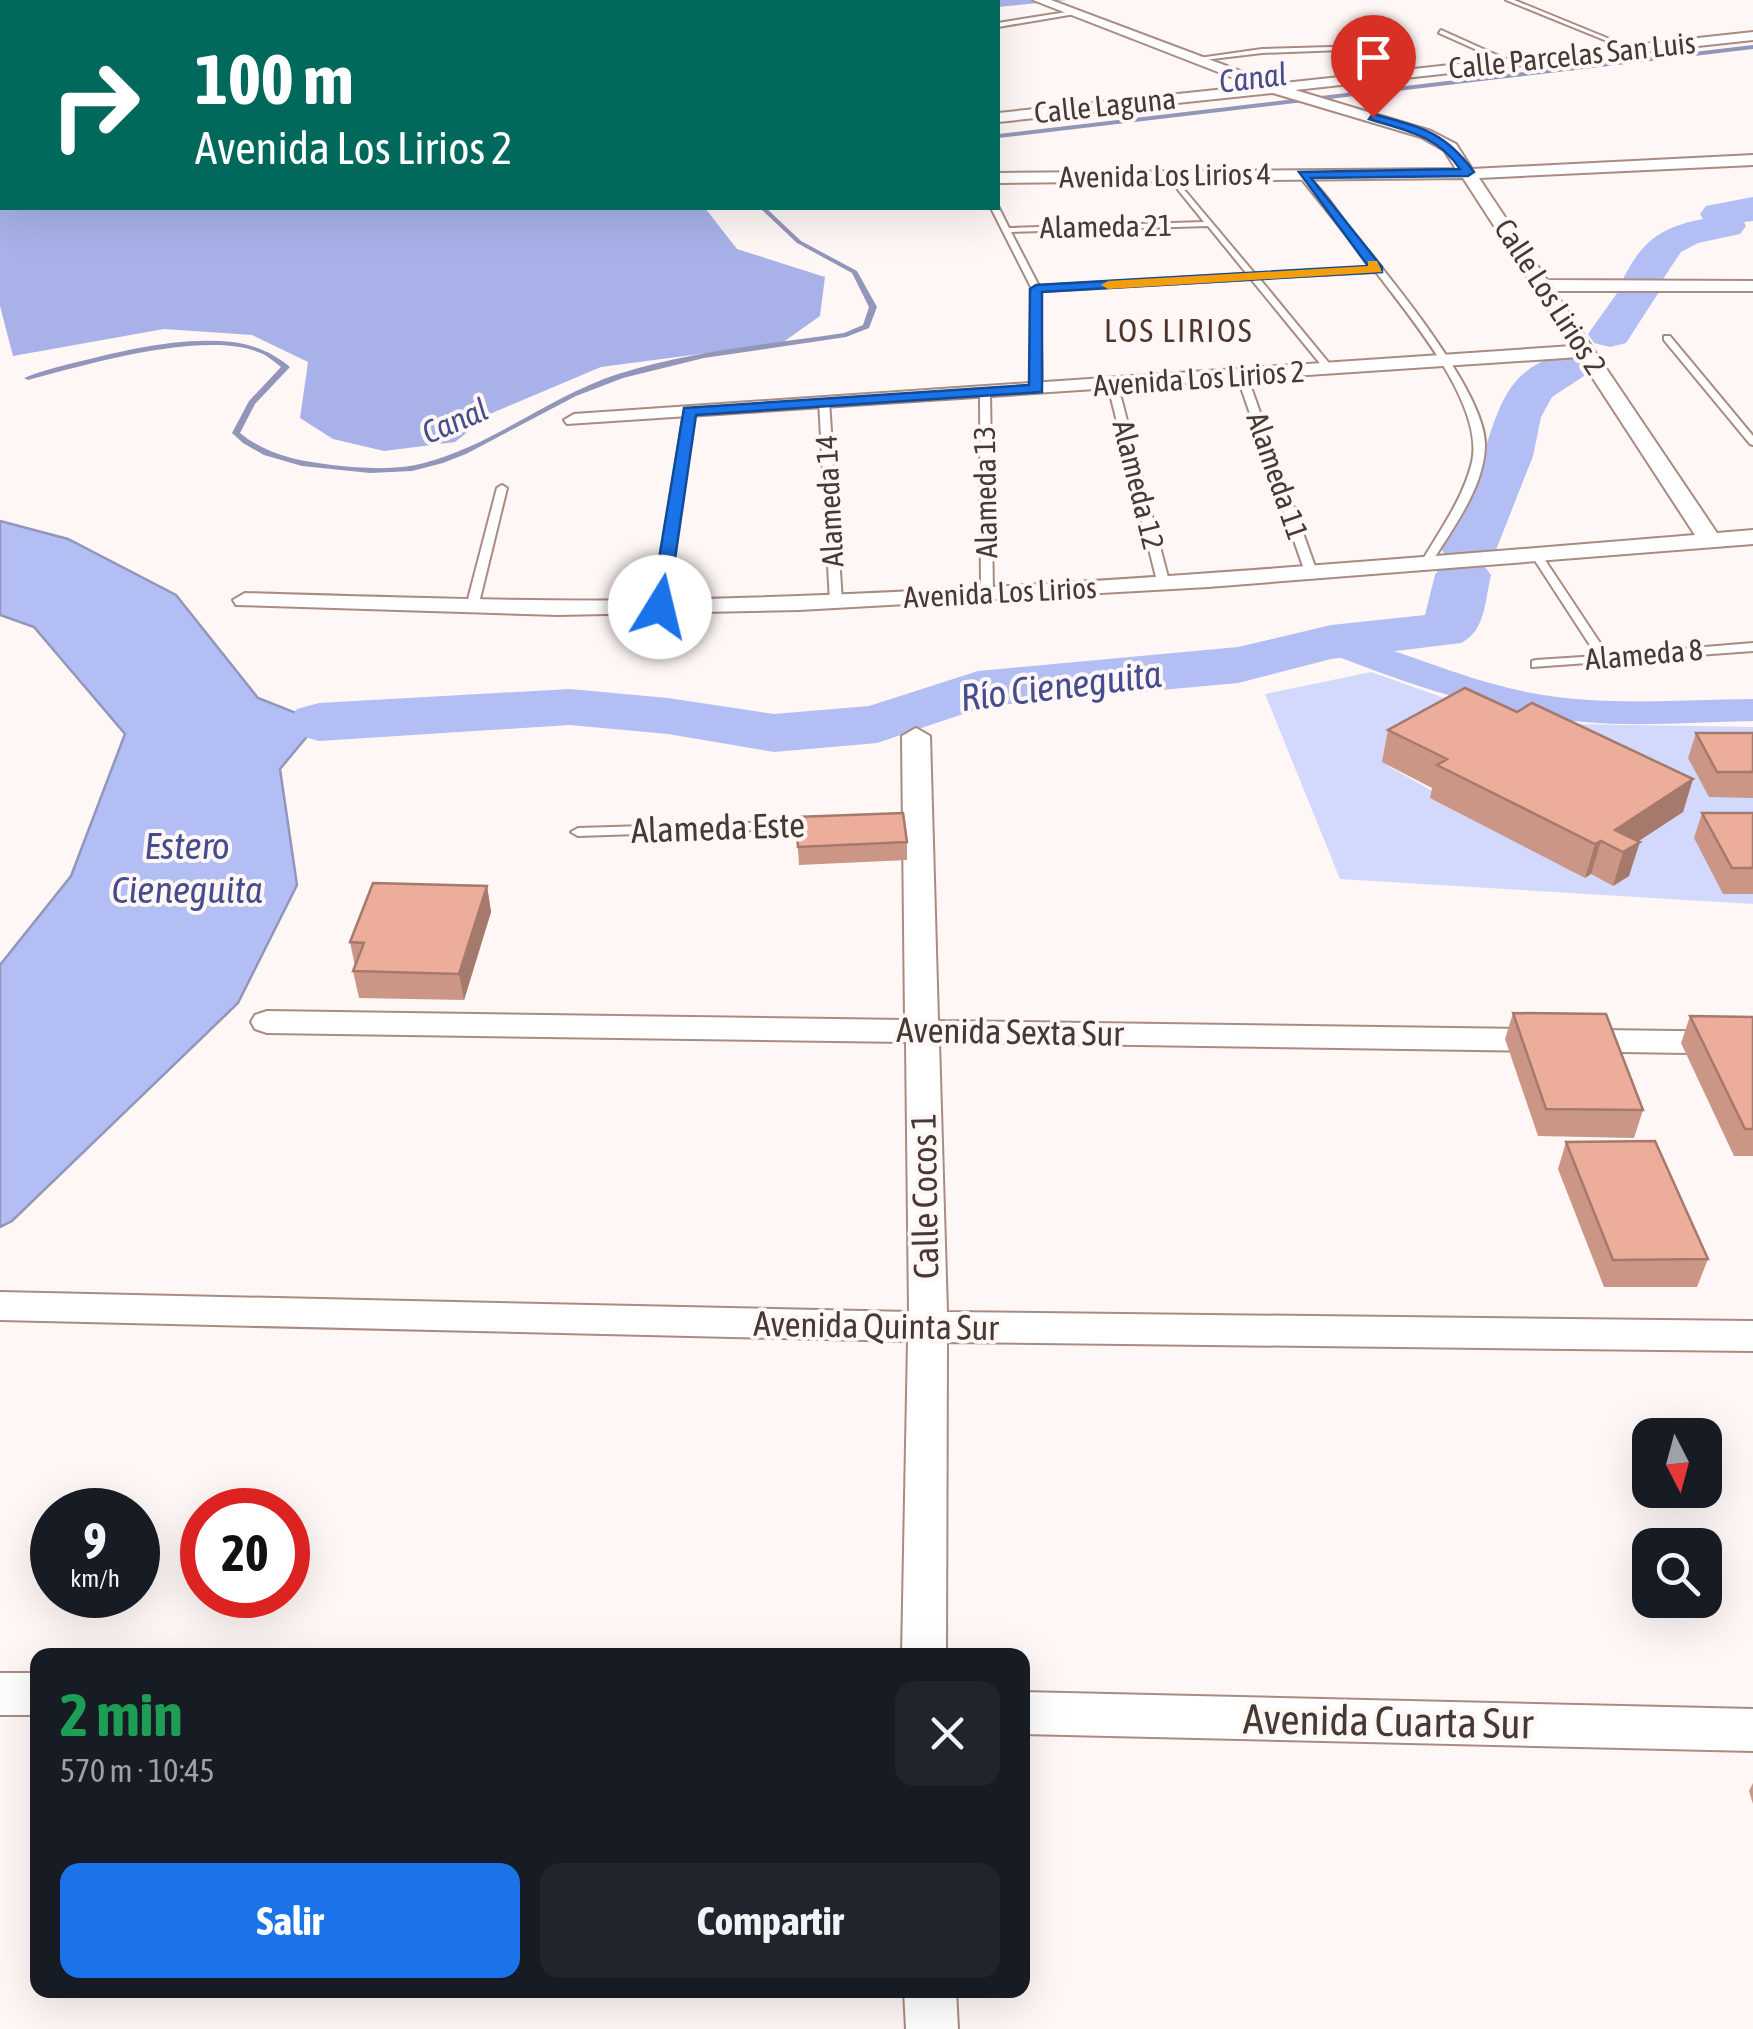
<!DOCTYPE html>
<html lang="es">
<meta charset="utf-8">
<style>
:root{--surface:#171b24;--page:#20242c;--text:#f1f3f6;--muted:#9ea1a6;--accent:#1a73e8}
body{margin:0;font-family:"Asap Condensed",sans-serif;background:var(--page);color:var(--text);height:100vh;display:flex;flex-direction:column;font-size:38px;white-space:nowrap}
*{box-sizing:border-box;margin:0}
p{font-size:32px;color:var(--muted)}
.icon{flex:none;width:55px;height:55px;fill:none;stroke:currentColor;stroke-width:2;stroke-linecap:round;stroke-linejoin:round}
.map{position:relative;flex:1;overflow:hidden}
.details{position:absolute;left:30px;top:1648px;width:1000px;height:350px;display:flex;flex-direction:column;background:var(--surface);border-radius:20px;box-shadow:0 10px 40px #0002}
.details>*{flex:none}
.hud{position:absolute;left:0px;top:0px;width:1000px;height:210px;box-shadow:0 10px 40px #0002;background:#00695c;color:#fff;overflow:hidden}
.needle{width:65px;rotate:174deg}
.fabs{position:absolute;left:1632px;top:1418px;display:grid;gap:20px}
.fabs a{display:grid;place-items:center;width:90px;height:90px;border-radius:20px;background:var(--surface);box-shadow:0 10px 40px #0002;font-size:50px}
.speed{position:absolute;left:30px;top:1488px;display:flex;gap:20px;font-size:50px;font-weight:700;text-align:center}
.speed>*{display:grid;place-content:center;width:130px;height:130px;border-radius:50%;background:var(--surface);box-shadow:0 10px 40px #0002;line-height:1}
.speed small{font-size:25px;font-weight:400}
.speed .limit{border:15px solid #d22;background:#fff;color:#111}
.pin{position:absolute;display:grid;place-items:center;width:85px;height:85px;color:#fff;margin:-102px -42px;border-radius:50% 50% 50% 0;rotate:-45deg;box-shadow:0 0 10px #0007}
.pin .icon{rotate:45deg}
.me{position:absolute;width:110px;margin:-55px;rotate:9deg;stroke-linejoin:round;filter:drop-shadow(0 0 8px #0008)}
.turn{display:flex;align-items:center;gap:35px;height:210px;padding:0 30px;font-size:45px}
.turn .icon{width:130px;height:130px;stroke-width:2.5}
.turn b{display:block;font-size:70px;line-height:85px}
.round{display:grid;place-items:center;flex:none;width:105px;height:105px;border-radius:20px;background:var(--page)}
.overview{display:flex;align-items:center;justify-content:space-between;height:170px;padding:0 30px}
h1{font-size:60px;font-weight:700;line-height:75px;color:#1e9e55}
.button{display:flex;gap:20px;margin-top:auto;padding:20px 30px}
.button a{flex:1;height:115px;border-radius:20px;background:var(--accent);color:#fff;font-size:40px;font-weight:700;line-height:115px;text-align:center}
.button a+a{background:var(--page);color:var(--text)}
.map>svg:first-child{display:block}
.green{fill:#d2d9fd;fill-rule:evenodd}
.forest{fill:#a8b2e8}
.water{fill:#b3bef4;stroke:#9296ba;stroke-width:2.5}
.lines{fill:none;stroke-linecap:round;stroke-linejoin:round}
.stream{fill:#9296ba;fill-rule:evenodd}
.canal{fill:#b3bef4;fill-rule:evenodd}
.river{fill:#b3bef4;fill-rule:evenodd}
.lane-casing{stroke:#aa8b81;stroke-width:4}
.street-casing{stroke:#aa8b81;stroke-width:4}
.lane{fill:#fff;fill-rule:evenodd}
.street{fill:#fff;fill-rule:evenodd}
.wall{fill:#cb9685}
.shaded-wall{fill:#a57a6c}
.building{fill:#ecae9b;stroke:#a57a6c;stroke-width:2.5}
.route{fill:#1a73e8;stroke:#114b97;stroke-width:2.5}
.slow{fill:#f59e0b}
.labels{text-anchor:middle;stroke-width:8;stroke-linejoin:round;paint-order:stroke}
.far-street-label{font-size:30px;fill:#463934;stroke:#fef7f5}
.far-water-label{font-size:32px;font-style:italic;fill:#464d8f;stroke:#fef7f5}
.far-neighbourhood-label{font-size:32px;letter-spacing:2.5px;fill:#4f352d;stroke:#fef7f5}
.street-label{font-size:35px;fill:#463934;stroke:#fef7f5}
.water-label{font-size:38px;font-style:italic;fill:#464d8f;stroke:#fef7f5}
.near-street-label{font-size:42px;fill:#463934;stroke:#fef7f5}
</style>
<div class="map">
<svg width="1753" height="2029" viewBox="0 0 1753 2029">
<rect width="100%" height="100%" fill="#fef7f5"/>
<!-- green -->
<path class="green" d="M 1371,672 L 1515,723 L 1753,727 L 1753,904 L 1340,879 L 1265,694 ZM 1383,763 L 1628,876 L 1613,886 L 1591,874 L 1585,878 Z"/>
<!-- forest -->
<path class="forest" d="M 0,0 L 1067,0 L 998,7 L 998,2 L 2,2 L 2,208 L 705,208 L 737,249 L 825,277 L 820,316 L 782,343 L 601,367 L 492,413 L 455,442 L 384,451 L 333,439 L 300,418 L 308,362 L 252,335 L 164,329 L 13,356 L 0,306 Z"/>
<!-- water -->
<path class="water" d="M 0,521 L 68,539 L 176,595 L 258,698 L 319,722 L 280,769 L 297,885 L 238,1003 L 12,1221 L 0,1227 L 0,965 L 71,876 L 125,734 L 34,627 L 0,615 Z"/>
<g class="lines">
<!-- stream -->
<path class="stream" d="M 1753,45 L 1753,49 L 998,138 L 998,134 Z
M 760,208 L 766,208 L 801,241 L 857,271 L 877,307 L 869,328 L 846,337 L 704,358 L 623,378 L 576,396 L 466,454 L 443,463 L 412,471 L 370,473 L 302,466 L 264,455 L 243,443 L 232,433 L 249,401 L 281,367 C 276,363 269,357 263,354 C 208,328 85,365 28,380 L 24,378 C 38,372 54,368 69,364 C 121,351 179,336 233,342 C 255,345 273,353 290,367 L 255,404 L 240,433 C 267,455 298,461 332,465 C 362,468 394,471 424,463 C 493,445 550,396 618,374 C 691,351 769,344 844,333 L 863,325 L 869,307 L 852,273 L 797,243 Z"/>
<!-- canal -->
<path class="canal" d="M 1331,632 C 1396,648 1456,677 1522,691 C 1599,707 1675,700 1753,699 L 1753,721 C 1697,722 1640,727 1584,722 C 1493,714 1403,683 1319,649 L 1314,642 L 1319,635 Z"/>
<!-- river -->
<path class="river" d="M 1753,197 L 1753,221 L 1744,222 L 1746,226 L 1740,234 L 1698,243 L 1681,252 L 1657,288 L 1659,292 L 1626,343 L 1610,347 L 1594,343 L 1588,334 L 1625,282 L 1623,279 C 1642,241 1661,227 1703,219 L 1700,214 L 1706,206 Z
M 1568,352 L 1584,356 L 1591,366 L 1584,376 L 1552,397 L 1541,417 L 1533,456 L 1496,550 L 1488,561 L 1482,563 L 1491,575 C 1485,599 1486,631 1461,643 L 1331,659 L 1238,683 L 987,706 L 877,743 L 774,752 L 668,734 L 570,725 L 319,741 L 297,735 L 288,722 L 297,709 L 319,703 L 570,689 L 668,698 L 774,714 L 869,706 L 978,671 L 1238,647 L 1331,625 L 1425,615 L 1435,575 L 1443,563 L 1450,562 L 1442,550 C 1456,519 1472,488 1483,455 C 1501,403 1507,368 1568,352 Z"/>
<defs>
<path id="lane" d="M 1506,0 L 1514,0 L 1634,49 L 1629,50 Z
M 1073,11 L 1075,14 L 998,27 L 998,23 Z
M 1441,30 L 1510,61 L 1511,62 L 1506,63 L 1439,33 Z
M 1366,46 L 1368,49 L 1262,53 L 1195,61 L 1192,59 L 1262,49 Z
M 1303,173 C 1322,187 1337,212 1352,231 C 1387,274 1485,391 1485,444 C 1485,488 1450,532 1428,568 L 1419,566 C 1438,533 1463,500 1472,462 C 1485,405 1409,316 1376,272 L 1259,278 L 1333,368 L 1335,370 L 1330,373 L 1327,372 L 1251,279 L 1040,291 L 1042,389 L 1037,392 L 1032,389 L 1032,289 L 991,208 L 998,206 L 1009,228 L 1204,222 L 1167,176 L 1171,174 L 1255,274 L 1372,267 L 1300,177 ZM 1208,226 L 1247,274 L 1039,286 L 1011,232 Z
M 1664,336 L 1670,336 L 1753,436 L 1753,445 L 1750,444 L 1664,340 Z
M 1242,373 L 1247,376 L 1318,575 L 1316,577 L 1308,577 L 1306,575 L 1237,376 Z
M 1113,383 L 1118,386 L 1170,585 L 1168,587 L 1160,587 L 1158,585 L 1108,386 Z
M 985,388 L 990,391 L 993,594 L 987,597 L 981,594 L 980,391 Z
M 824,397 L 829,400 L 842,602 L 836,605 L 830,602 L 819,400 Z
M 689,408 L 694,411 L 666,607 L 660,610 L 654,607 L 684,411 Z
M 502,485 L 507,488 L 478,607 L 476,609 L 468,609 L 466,607 L 497,488 Z
M 1537,553 L 1541,554 L 1608,655 L 1753,643 L 1753,651 L 1532,667 L 1532,661 L 1536,660 L 1597,656 L 1532,556 Z
M 813,821 L 820,825 L 818,828 L 578,836 L 571,832 L 578,828 Z"/>
<path id="street" d="M 1033,0 L 1051,0 L 1275,84 L 1753,32 L 1753,40 L 1295,90 L 1431,131 L 1456,144 L 1472,169 L 1753,155 L 1753,165 L 1479,178 L 1547,280 L 1753,281 L 1753,291 L 1554,291 L 1717,533 L 1753,530 L 1753,544 L 1208,587 L 799,610 L 558,615 L 236,605 L 233,600 L 245,593 C 384,597 522,602 661,600 C 1006,593 1351,563 1695,535 L 1579,357 L 567,424 L 564,420 L 574,414 L 1572,346 L 1463,178 L 998,183 L 998,173 L 1456,169 L 1444,150 L 1421,137 L 1273,93 L 998,122 L 998,113 L 1254,86 Z
M 916,728 L 930,736 L 938,1021 L 1753,1032 L 1753,1054 L 939,1042 L 947,1312 L 1753,1321 L 1753,1351 L 947,1342 L 946,1655 L 902,1655 L 908,1341 L 0,1320 L 0,1292 L 909,1312 L 906,1042 L 267,1033 L 255,1029 L 251,1022 L 255,1015 L 267,1011 L 905,1020 L 902,736 Z
M 0,1673 L 38,1673 L 38,1715 L 0,1715 Z
M 1022,1692 L 1753,1709 L 1753,1751 L 1022,1734 Z
M 904,1990 L 956,1990 L 958,2029 L 906,2029 Z"/>
</defs>
<!-- lane casing -->
<use href="#lane" class="lane-casing"/>
<!-- street casing -->
<use href="#street" class="street-casing"/>
<!-- lane -->
<use href="#lane" class="lane"/>
<!-- street -->
<use href="#street" class="street"/>
</g>
<!-- wall -->
<path class="wall" d="M 1517,712 L 1693,779 L 1683,812 L 1638,841 L 1629,876 L 1613,886 L 1591,874 L 1585,878 L 1430,798 L 1432,788 L 1382,762 L 1388,730 Z
M 1696,733 L 1753,733 L 1753,798 L 1709,797 L 1688,758 Z
M 1702,813 L 1753,813 L 1753,894 L 1723,894 L 1694,838 Z
M 796,817 L 907,842 L 907,860 L 799,865 Z
M 487,886 L 491,912 L 464,1000 L 359,998 L 353,971 L 355,966 L 350,942 Z
M 1513,1013 L 1643,1110 L 1634,1138 L 1538,1136 L 1505,1039 Z
M 1690,1016 L 1753,1017 L 1753,1156 L 1734,1156 L 1681,1043 Z
M 1566,1142 L 1708,1259 L 1697,1287 L 1604,1287 L 1558,1169 Z
M 1753,1783 L 1753,1804 L 1749,1791 Z"/>
<!-- shaded-wall -->
<path class="shaded-wall" d="M 1693,779 L 1683,812 L 1622,852 L 1615,830 Z
M 1601,841 L 1591,874 L 1585,878 L 1595,844 Z
M 1640,842 L 1629,876 L 1613,886 L 1623,852 Z
M 487,886 L 491,912 L 464,1000 L 459,974 Z"/>
<!-- building -->
<path class="building" d="M 1465,688 L 1517,712 L 1532,703 L 1693,779 L 1615,830 L 1640,842 L 1623,852 L 1601,841 L 1595,844 L 1437,765 L 1447,759 L 1388,730 Z
M 1696,733 L 1753,733 L 1753,772 L 1717,772 Z
M 903,813 L 907,842 L 798,847 L 796,817 Z
M 1702,813 L 1753,813 L 1753,868 L 1732,868 Z
M 373,883 L 487,886 L 459,974 L 353,971 L 364,943 L 350,942 Z
M 1513,1013 L 1606,1014 L 1643,1110 L 1546,1109 Z
M 1690,1016 L 1753,1017 L 1753,1129 L 1745,1129 Z
M 1655,1141 L 1708,1259 L 1613,1260 L 1566,1142 Z"/>
<!-- route -->
<path class="route" d="M 1373,114 C 1420,127 1444,131 1474,172 L 1468,176 L 1311,178 L 1382,267 L 1382,272 L 1042,292 L 1042,392 L 696,415 L 668,607 L 660,612 L 651,607 L 684,408 L 1029,385 L 1030,289 L 1036,285 L 1368,266 L 1299,172 L 1460,169 C 1437,135 1407,131 1369,119 Z"/>
<!-- slow -->
<path class="slow" d="M 1368,261 L 1377,261 L 1382,272 L 1108,289 L 1101,285 L 1108,281 L 1368,266 Z"/>
<g class="labels">
<!-- far-street labels -->
<g class="far-street-label">
<text transform="translate(1572 56) rotate(-6)" y="10">Calle Parcelas San Luis</text>
<text transform="translate(1105 106) rotate(-6)" y="10">Calle Laguna</text>
<text transform="translate(1165 176) rotate(-1)" y="10">Avenida Los Lirios 4</text>
<text transform="translate(1106 227) rotate(-1)" y="10">Alameda 21</text>
<text transform="translate(1550 297) rotate(57)" y="10">Calle Los Lirios 2</text>
<text transform="translate(1199 379) rotate(-4)" y="10">Avenida Los Lirios 2</text>
<text transform="translate(1277 476) rotate(71)" y="10">Alameda 11</text>
<text transform="translate(1138 485) rotate(76)" y="10">Alameda 12</text>
<text transform="translate(986 492) rotate(-91)" y="10">Alameda 13</text>
<text transform="translate(830 501) rotate(-93)" y="10">Alameda 14</text>
<text transform="translate(1000 593) rotate(-3)" y="10">Avenida Los Lirios</text>
<text transform="translate(1644 655) rotate(-5)" y="10">Alameda 8</text>
</g>
<!-- far-water labels -->
<g class="far-water-label">
<text transform="translate(1253 78) rotate(-7)" y="11">Canal</text>
<text transform="translate(455 421) rotate(-23)" y="11">Canal</text>
</g>
<!-- far-neighbourhood labels -->
<g class="far-neighbourhood-label">
<text x="1179" y="342">LOS LIRIOS</text>
</g>
<!-- street labels -->
<g class="street-label">
<text transform="translate(718 828) rotate(-2)" y="12">Alameda Este</text>
<text transform="translate(1010 1032) rotate(1)" y="12">Avenida Sexta Sur</text>
<text transform="translate(925 1196) rotate(-91)" y="12">Calle Cocos 1</text>
<text transform="translate(876 1326) rotate(1)" y="12">Avenida Quinta Sur</text>
</g>
<!-- water labels -->
<g class="water-label">
<text transform="translate(1061 686) rotate(-7)" y="13">Río Cieneguita</text>
<text x="187" y="859">Estero<tspan x="187" dy="44">Cieneguita</tspan></text>
</g>
<!-- near-street labels -->
<g class="near-street-label">
<text transform="translate(1388 1721) rotate(1)" y="15">Avenida Cuarta Sur</text>
</g>
</g>
</svg>
<div class="fabs">
<a><svg class="needle" viewBox="-14 -14 28 28"><path d="M0-13l5 13h-10z" fill="#e53935"/><path d="M0 13l5-13h-10z" fill="#9ea1a6"/></svg></a>
<a><svg class="icon" aria-label="search" viewBox="0 0 24 24"><circle cx="10" cy="10" r="6"/><path d="M15 15l6 6"/></svg></a>
</div>
<div class="speed"><div>9<small>km/h</small></div><div class="limit">20</div></div>
<div class="pin" style="left:1373px;top:117px;background:#d93025"><svg class="icon" aria-label="arrive" viewBox="0 0 24 24"><path d="M6 21V4h12l-3 4 3 4H6"/></svg></div>
<svg class="me" style="left:660px;top:607px" viewBox="-20 -20 40 40"><circle r="19" fill="#fff"/><path d="M0-13L10 11 0 6-10 11z" fill="#1a73e8"/></svg>
<div class="hud">
<div class="turn"><svg class="icon" aria-label="right" viewBox="0 0 24 24"><path d="M7 20v-9h11M14 6l5 5-5 5"/></svg><div><b>100 m</b>Avenida Los Lirios 2</div></div>
</div>
<section class="details">
<div class="overview"><div><h1>2 min</h1><p>570 m · 10:45</p></div><a class="round"><svg class="icon" aria-label="close" viewBox="0 0 24 24"><path d="M6 6l12 12M18 6L6 18"/></svg></a></div>
<div class="button"><a>Salir</a><a>Compartir</a></div>
</section>
</div>
